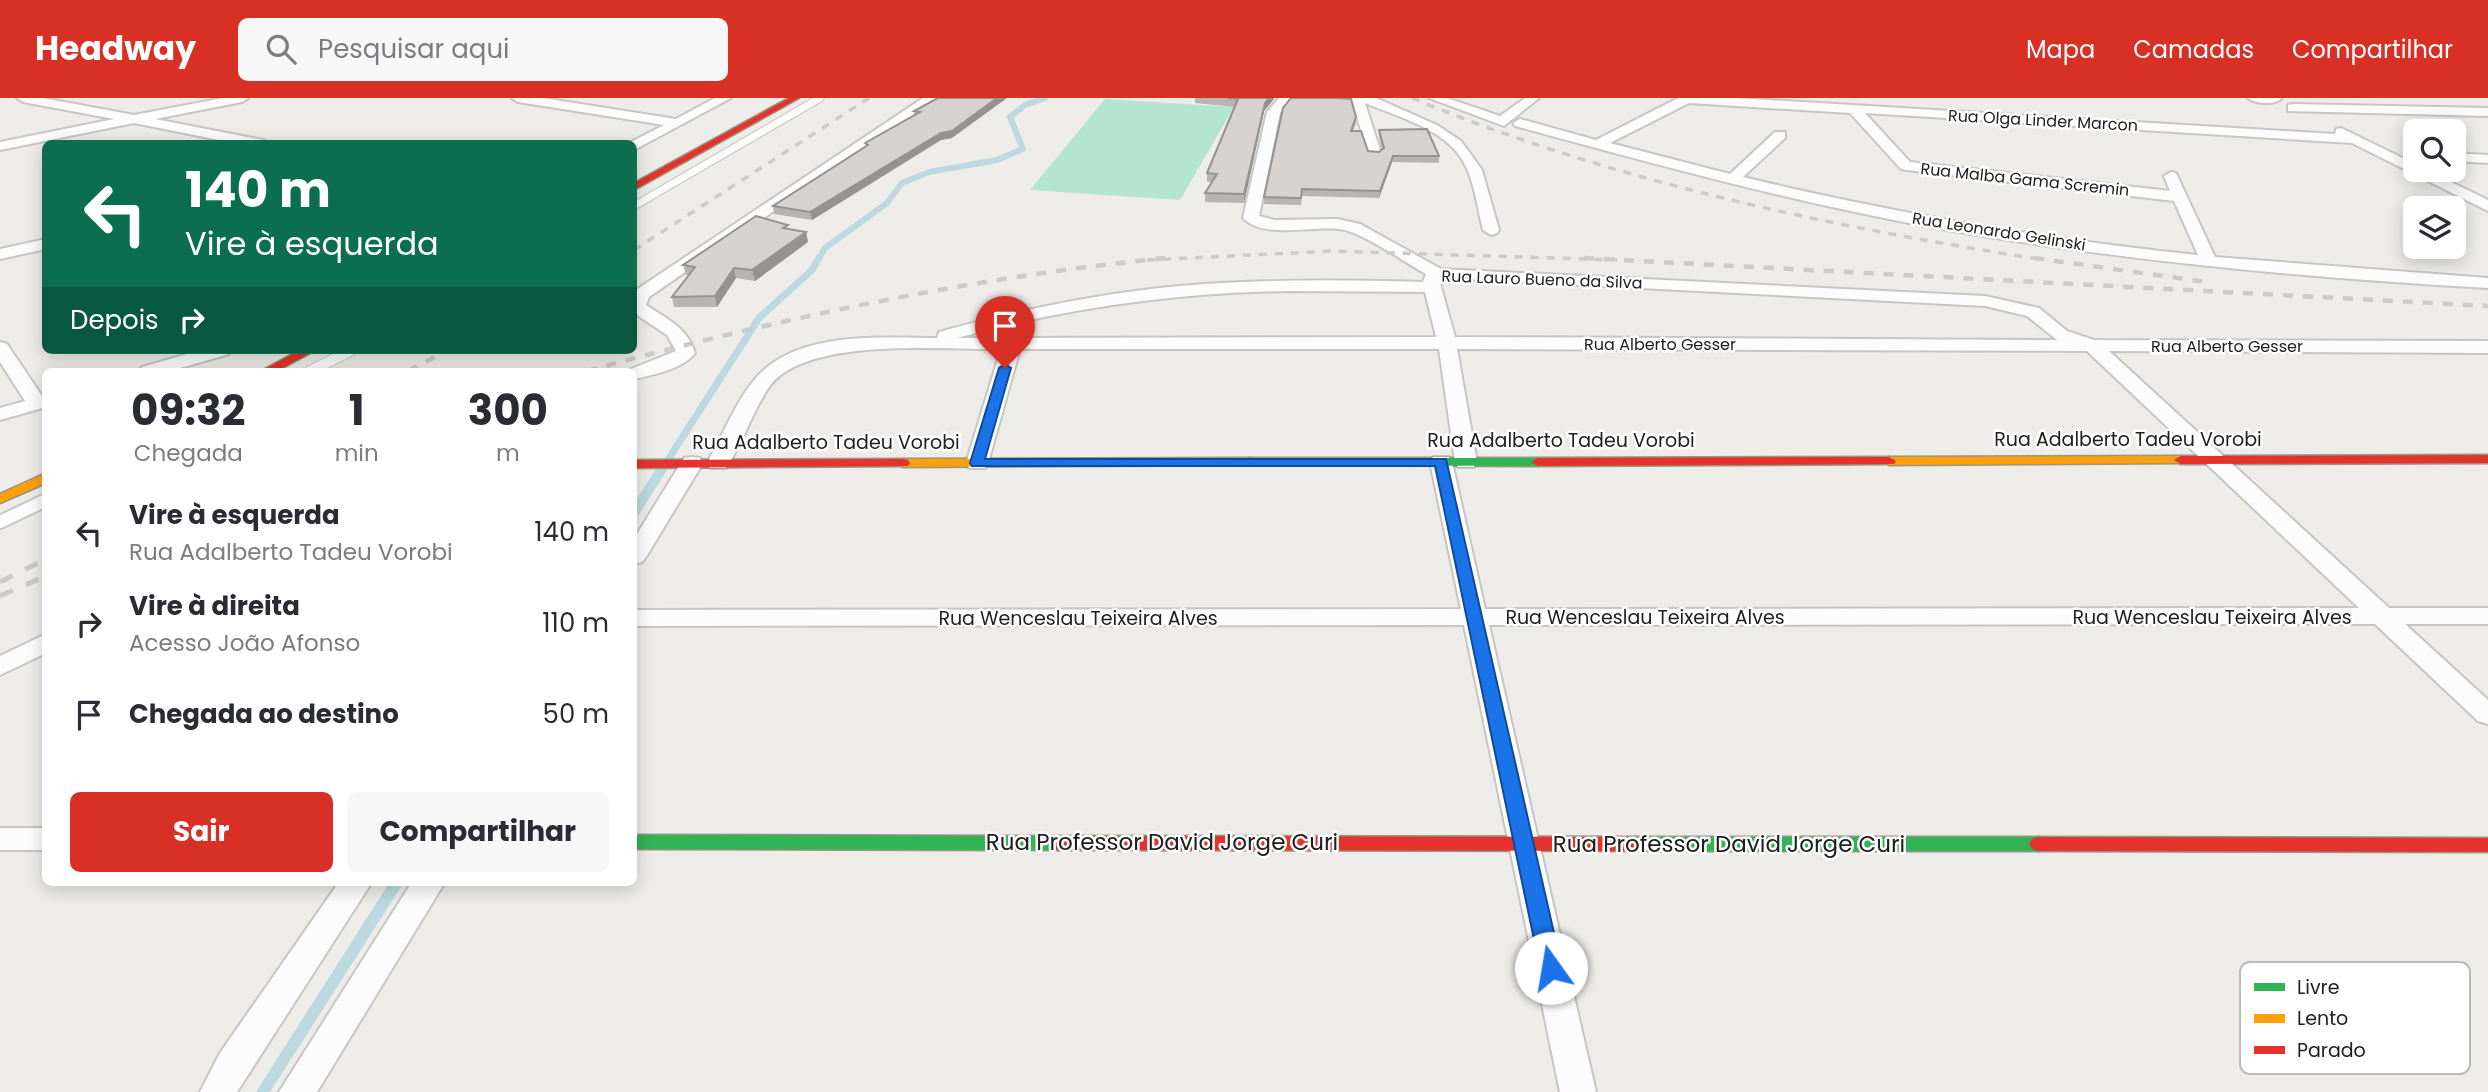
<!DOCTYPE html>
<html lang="pt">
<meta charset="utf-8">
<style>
:root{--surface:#fff;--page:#f7f7f7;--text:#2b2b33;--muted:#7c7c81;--accent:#d93025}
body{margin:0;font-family:Poppins,sans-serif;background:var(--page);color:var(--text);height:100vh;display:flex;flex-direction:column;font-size:26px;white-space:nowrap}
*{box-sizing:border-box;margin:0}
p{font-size:23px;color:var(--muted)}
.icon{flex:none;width:38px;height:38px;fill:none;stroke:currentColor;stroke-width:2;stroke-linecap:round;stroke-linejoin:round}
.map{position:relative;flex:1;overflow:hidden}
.sheet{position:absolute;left:42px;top:270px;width:595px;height:518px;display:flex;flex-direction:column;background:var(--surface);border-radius:10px;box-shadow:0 4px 18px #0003}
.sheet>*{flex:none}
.guide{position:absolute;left:42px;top:42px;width:595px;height:214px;border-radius:10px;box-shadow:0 4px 18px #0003;background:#0b6e4f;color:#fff;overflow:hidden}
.tools{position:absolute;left:2403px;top:21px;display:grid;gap:14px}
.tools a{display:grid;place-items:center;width:63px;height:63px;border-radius:10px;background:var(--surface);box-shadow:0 4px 18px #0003;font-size:35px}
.pin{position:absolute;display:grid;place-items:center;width:60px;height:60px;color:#fff;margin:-72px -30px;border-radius:50% 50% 50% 0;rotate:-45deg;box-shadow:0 0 7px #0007}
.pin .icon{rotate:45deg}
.me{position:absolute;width:77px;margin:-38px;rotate:347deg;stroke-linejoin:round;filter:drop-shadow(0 0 5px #0008)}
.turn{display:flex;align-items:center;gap:24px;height:147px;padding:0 28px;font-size:32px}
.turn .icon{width:91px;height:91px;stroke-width:2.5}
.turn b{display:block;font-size:49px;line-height:60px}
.then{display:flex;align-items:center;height:66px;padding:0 28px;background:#0003;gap:14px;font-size:26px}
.eta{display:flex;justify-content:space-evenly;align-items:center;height:119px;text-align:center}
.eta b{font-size:42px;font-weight:700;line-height:49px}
.action{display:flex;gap:14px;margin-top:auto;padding:14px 28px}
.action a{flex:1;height:80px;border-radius:10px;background:var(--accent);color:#fff;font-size:28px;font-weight:700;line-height:80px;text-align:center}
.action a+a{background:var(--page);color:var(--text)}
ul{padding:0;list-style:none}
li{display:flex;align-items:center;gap:21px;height:91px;padding:0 28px}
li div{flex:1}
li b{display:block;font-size:26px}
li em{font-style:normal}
header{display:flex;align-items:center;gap:42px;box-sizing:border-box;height:98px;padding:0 35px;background:var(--accent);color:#fff}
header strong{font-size:33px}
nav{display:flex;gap:38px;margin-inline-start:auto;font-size:24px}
.search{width:490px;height:63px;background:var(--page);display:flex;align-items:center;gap:18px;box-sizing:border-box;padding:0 24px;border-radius:10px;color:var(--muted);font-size:26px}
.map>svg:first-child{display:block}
.pitch{fill:#b4e5d0}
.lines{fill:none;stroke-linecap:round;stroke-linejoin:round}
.stream-far3{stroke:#bcd9e0;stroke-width:6}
.stream-far2{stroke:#bcd9e0;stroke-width:7}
.stream-far1{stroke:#bcd9e0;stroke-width:10}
.stream{stroke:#bcd9e0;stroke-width:12}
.lane-far2-casing{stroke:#c7c6c4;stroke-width:9}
.lane-far1-casing{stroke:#c7c6c4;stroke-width:12}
.lane-casing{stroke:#c7c6c4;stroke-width:16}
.street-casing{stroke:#c7c6c4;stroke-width:4}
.fast-casing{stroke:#969880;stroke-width:3}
.slow-casing{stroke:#969880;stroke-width:3}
.jam-casing{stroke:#969880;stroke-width:3}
.lane-far2{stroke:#fcfcfc;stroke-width:7}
.lane-far1{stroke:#fcfcfc;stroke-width:10}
.lane{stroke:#fcfcfc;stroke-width:12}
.street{fill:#fcfcfc;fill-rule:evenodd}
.fast{fill:#30b455;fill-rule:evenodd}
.slow{fill:#ff9f0a;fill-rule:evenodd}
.jam{fill:#e5322d;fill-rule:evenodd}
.rail-far2{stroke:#cbcbca;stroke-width:3.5;stroke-dasharray:8 8;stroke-linecap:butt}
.rail-far1{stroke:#cbcbca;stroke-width:4.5;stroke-dasharray:10 10;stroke-linecap:butt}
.rail{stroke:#cbcbca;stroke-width:5;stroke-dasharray:14 14;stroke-linecap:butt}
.wall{fill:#b7b5b2}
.shaded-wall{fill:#959391}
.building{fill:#d5d2cf;stroke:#959391;stroke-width:2}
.route{fill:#1a73e8;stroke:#114b97;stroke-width:2}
.labels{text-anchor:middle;stroke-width:5;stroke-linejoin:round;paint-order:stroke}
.far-street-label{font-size:16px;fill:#202020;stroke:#fff}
.street-label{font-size:19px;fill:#202020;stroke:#fff}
.near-street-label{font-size:23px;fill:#202020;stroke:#fff}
.key{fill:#fff;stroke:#bcbcbc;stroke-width:2}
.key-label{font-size:19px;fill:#202020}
</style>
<header>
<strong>Headway</strong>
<div class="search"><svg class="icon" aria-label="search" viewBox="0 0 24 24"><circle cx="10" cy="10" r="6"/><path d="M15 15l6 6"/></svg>Pesquisar aqui</div>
<nav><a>Mapa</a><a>Camadas</a><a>Compartilhar</a></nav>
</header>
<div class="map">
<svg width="2488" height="994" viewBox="0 0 2488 994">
<rect width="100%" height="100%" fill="#eeece8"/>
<!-- pitch -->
<path class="pitch" d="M 1105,1 L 1234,9 L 1180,102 L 1030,92 Z"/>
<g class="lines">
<!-- stream-far3 -->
<path class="stream-far3" d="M 818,162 L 825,150 L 887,105 L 902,85 L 929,74 L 997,62 L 1023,51 L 1010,19 L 1025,7 L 1045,0"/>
<!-- stream-far2 -->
<path class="stream-far2" d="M 662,371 L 759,220 L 812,172 L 819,160"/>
<!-- stream-far1 -->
<path class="stream-far1" d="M 634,415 L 663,369"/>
<!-- stream -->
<path class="stream" d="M 263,994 L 397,784"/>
<defs>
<path id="lane-far2" d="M 634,108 L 820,0"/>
<path id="lane-far1" d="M 310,273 L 352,252"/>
<path id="lane" d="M 0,424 L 46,402"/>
<path id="street" d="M 17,0 L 43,0 L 134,17 L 223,0 L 248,0 L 242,4 L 155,21 L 263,42 L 270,46 L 239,46 L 134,25 L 0,52 L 0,44 L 114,21 L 23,4 Z
M 512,0 L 543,0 L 676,21 L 715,0 L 731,0 L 634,52 L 634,46 L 629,45 L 664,27 L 518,4 Z
M 923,0 L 938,0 L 649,199 L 646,207 C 667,221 688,230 695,255 C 683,271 653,277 634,281 L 634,273 L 626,273 L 676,253 L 667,237 L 634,215 L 636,192 Z
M 1279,0 L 1292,0 L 1280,15 L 1259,118 L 1275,122 L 1337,121 L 1360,126 L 1441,171 L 1985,198 L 2039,210 L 2067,233 L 2094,242 L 2488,243 L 2488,255 L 2109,253 L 2389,510 L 2488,510 L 2488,526 L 2405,526 L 2488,602 L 2488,626 L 2478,623 L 2375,526 L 1489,527 L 1596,994 L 1560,994 L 1464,527 L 634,528 L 634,512 L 1461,511 L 1430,364 L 1433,359 L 1449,359 L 1452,364 L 1485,511 L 2359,510 L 2087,253 L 1457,251 L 1477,364 L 1474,369 L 1458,369 L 1455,364 L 1439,251 L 1020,251 L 988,365 L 985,370 L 969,370 L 966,365 L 1001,251 C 943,252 805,238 769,289 C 752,314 743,345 726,370 L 710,370 L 707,365 C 722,339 736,303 755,281 C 797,232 879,240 937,240 L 939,234 C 1026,210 1114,192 1205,186 C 1278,181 1350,182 1423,184 L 1426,176 C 1404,164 1361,133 1339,131 C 1312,128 1262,141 1243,120 L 1267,14 ZM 1447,180 L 1985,208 L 2027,218 L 2057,242 L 1455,239 L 1441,189 L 1440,183 ZM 1288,193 L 1425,194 L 1436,239 L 957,240 C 1065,210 1175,195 1288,193 Z
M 1351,0 L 1376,0 L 1437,27 L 1461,43 L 1482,72 L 1499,132 L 1497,135 L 1491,137 L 1483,132 C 1477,109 1475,84 1463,63 C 1445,31 1396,18 1365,5 L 1381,55 L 1379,58 L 1369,58 Z
M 1429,0 L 1447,0 L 1500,18 L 1525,0 L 1539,0 L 1504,28 Z
M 1678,0 L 1736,0 L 2335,36 L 2336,31 L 2341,30 L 2415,66 L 2415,72 L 2426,72 L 2488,102 L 2488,113 L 2352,45 L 1865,15 L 1910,64 L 2170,93 L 2164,78 L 2171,74 L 2176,75 L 2215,159 L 2488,180 L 2488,190 C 2306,180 2126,163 1947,132 C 1800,106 1658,67 1515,28 L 1513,25 L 1520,21 L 1596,42 ZM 1689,5 L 1850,15 L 1901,71 L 1906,72 L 2174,103 L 2198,157 C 2045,141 1893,115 1743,79 L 1785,40 L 1785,34 L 1775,34 L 1730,76 L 1610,45 Z
M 2248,0 L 2281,0 L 2281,1 C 2274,7 2255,6 2248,0 Z
M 2293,6 L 2488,10 L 2488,18 L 2288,13 L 2288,7 Z
M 2454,55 L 2488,57 L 2488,65 L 2454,63 Z
M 46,141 L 46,151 L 0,161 L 0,151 Z
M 0,244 L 7,246 L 42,298 L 46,297 L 46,309 L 0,322 L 0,310 L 25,303 L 0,264 Z
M 201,252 L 231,252 L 229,256 L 170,273 L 139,273 L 142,269 Z
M 692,359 L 700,360 L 703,365 L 646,459 L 642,464 L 634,466 L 634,441 L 684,360 Z
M 46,536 L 46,555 L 0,577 L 0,558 Z
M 0,730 L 46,730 L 46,752 L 0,752 Z
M 339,784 L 372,784 L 237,994 L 200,994 L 220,955 Z
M 412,784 L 445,784 L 317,994 L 279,994 Z"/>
<path id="fast" d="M 1250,360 L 1538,360 L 1545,364 L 1538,368 L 1245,367 L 1243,364 L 1245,361 Z
M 634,737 L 1059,738 L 1066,740 L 1069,745 L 1066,750 L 1059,752 L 634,751 Z
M 1636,739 L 2039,739 L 2046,741 L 2049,746 L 2046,751 L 2039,753 L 1636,753 L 1629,751 L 1626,746 L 1629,741 Z"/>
<path id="slow" d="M 2181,358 L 2186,359 L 2188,362 L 2186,365 L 1889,367 L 1882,363 L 1889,359 Z
M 1250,360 L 1255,361 L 1257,364 L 1255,367 L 903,369 L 896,365 L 903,361 Z
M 46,375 L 46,385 L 0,405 L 0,396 Z"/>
<path id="jam" d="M 789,0 L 799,0 L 634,92 L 634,85 Z
M 300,252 L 316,252 L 277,273 L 261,273 Z
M 2488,357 L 2488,365 L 2181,366 L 2174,362 L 2181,358 Z
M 1889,359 L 1896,363 L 1894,366 L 1538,368 L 1531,364 L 1538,360 Z
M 903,361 L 908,362 L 910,365 L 908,368 L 634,370 L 634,362 Z
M 1059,738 L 1636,739 L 1643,741 L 1646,746 L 1643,751 L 1636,753 L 1059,752 L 1052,750 L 1049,745 L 1052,740 Z
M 2039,739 L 2488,740 L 2488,754 L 2039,753 L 2032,751 L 2029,746 L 2032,741 Z"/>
</defs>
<!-- lane-far2 casing -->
<use href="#lane-far2" class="lane-far2-casing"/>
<!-- lane-far1 casing -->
<use href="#lane-far1" class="lane-far1-casing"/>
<!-- lane casing -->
<use href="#lane" class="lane-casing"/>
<!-- street casing -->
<use href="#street" class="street-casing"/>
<!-- fast casing -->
<use href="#fast" class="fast-casing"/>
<!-- slow casing -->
<use href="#slow" class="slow-casing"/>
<!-- jam casing -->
<use href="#jam" class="jam-casing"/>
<!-- lane-far2 -->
<use href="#lane-far2" class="lane-far2"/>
<!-- lane-far1 -->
<use href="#lane-far1" class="lane-far1"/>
<!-- lane -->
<use href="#lane" class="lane"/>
<!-- street -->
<use href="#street" class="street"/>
<!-- fast -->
<use href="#fast" class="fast"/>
<!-- slow -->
<use href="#slow" class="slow"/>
<!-- jam -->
<use href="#jam" class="jam"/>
<!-- rail-far2 -->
<path class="rail-far2" d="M 1412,0 C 1613,84 1831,129 2045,162
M 634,152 L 869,0
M 1147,162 L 1333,153 L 1617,162"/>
<!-- rail-far1 -->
<path class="rail-far1" d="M 1584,160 L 2488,208
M 2034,160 L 2207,184
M 408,273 L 448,252
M 587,273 C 777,221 968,180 1165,160"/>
<!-- rail -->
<path class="rail" d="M 0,484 L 46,461
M 0,498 L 46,478"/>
</g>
<!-- wall -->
<path class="wall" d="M 938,0 L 952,40 L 941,42 L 812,122 L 774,116 L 773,108 L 866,48 L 865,45 L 914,17 L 914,13 Z
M 1195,0 L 1274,0 L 1264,13 L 1244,105 L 1205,104 L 1205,95 L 1212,84 L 1207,84 L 1207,75 L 1235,9 L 1195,5 Z
M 1356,19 L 1356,25 L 1353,33 L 1368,53 L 1379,54 L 1382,52 L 1379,39 L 1379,32 L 1439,58 L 1439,65 L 1392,64 L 1379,100 L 1302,98 L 1301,107 L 1264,106 L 1264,99 Z
M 789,131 L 806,134 L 808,144 L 755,183 L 736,180 L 717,209 L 674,209 L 672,199 L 689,177 L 686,177 L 683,167 Z"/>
<!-- shaded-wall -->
<path class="shaded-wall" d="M 997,0 L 1007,0 L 952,40 L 941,42 L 812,122 L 810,114 Z
M 1269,0 L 1274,0 L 1274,1 L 1264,13 L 1244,105 L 1244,96 L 1265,5 Z
M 1393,58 L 1392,64 L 1379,100 L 1380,93 Z
M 806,134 L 808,144 L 755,183 L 752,172 Z
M 734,170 L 736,180 L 717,209 L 715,198 Z"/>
<!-- building -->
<path class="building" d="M 938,0 L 997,0 L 952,33 L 941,35 L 810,114 L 773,108 L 868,47 L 865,45 L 920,14 L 914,13 Z
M 1228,0 L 1269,0 L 1265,5 L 1244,96 L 1205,95 L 1217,76 L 1207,75 L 1238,1 Z
M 1291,0 L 1337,0 L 1351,1 L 1356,19 L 1351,33 L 1361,33 L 1368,53 L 1379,54 L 1384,50 L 1379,32 L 1427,31 L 1439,58 L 1393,58 L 1380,93 L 1302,91 L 1301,100 L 1264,99 L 1283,10 Z
M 756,118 L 788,127 L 783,130 L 806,134 L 752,172 L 734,170 L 715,198 L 672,199 L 695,169 L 683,167 Z"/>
<!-- route -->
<path class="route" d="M 1005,266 L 1011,270 L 985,361 L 1446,361 L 1562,870 L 1559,876 L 1551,878 L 1543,876 L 1540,870 L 1435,368 L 972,368 L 970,365 L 999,270 Z"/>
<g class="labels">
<!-- far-street labels -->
<g class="far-street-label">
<text transform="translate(2043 22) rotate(3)" y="6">Rua Olga Linder Marcon</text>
<text transform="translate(2025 81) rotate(6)" y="6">Rua Malba Gama Scremin</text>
<text transform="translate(1999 133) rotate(9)" y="6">Rua Leonardo Gelinski</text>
<text transform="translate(1542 181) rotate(2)" y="6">Rua Lauro Bueno da Silva</text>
<text x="1660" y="252">Rua Alberto Gesser</text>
<text x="2227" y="254">Rua Alberto Gesser</text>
</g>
<!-- street labels -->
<g class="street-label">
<text x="2128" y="348">Rua Adalberto Tadeu Vorobi</text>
<text x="1561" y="349">Rua Adalberto Tadeu Vorobi</text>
<text x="826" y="351">Rua Adalberto Tadeu Vorobi</text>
<text x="1645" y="526">Rua Wenceslau Teixeira Alves</text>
<text x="2212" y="526">Rua Wenceslau Teixeira Alves</text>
<text x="1078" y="527">Rua Wenceslau Teixeira Alves</text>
</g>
<!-- near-street labels -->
<g class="near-street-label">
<text x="1162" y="752">Rua Professor David Jorge Curi</text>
<text x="1729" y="754">Rua Professor David Jorge Curi</text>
</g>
</g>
<!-- legend -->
<rect x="2240" y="864" width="230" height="112" rx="10" class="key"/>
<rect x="2254" y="885" width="31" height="8" fill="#30b455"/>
<rect x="2254" y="916" width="31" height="9" fill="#ff9f0a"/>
<rect x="2254" y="948" width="31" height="8" fill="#e5322d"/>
<g class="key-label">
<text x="2297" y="896">Livre</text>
<text x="2297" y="927">Lento</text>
<text x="2297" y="959">Parado</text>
</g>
</svg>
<div class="tools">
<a><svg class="icon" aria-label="search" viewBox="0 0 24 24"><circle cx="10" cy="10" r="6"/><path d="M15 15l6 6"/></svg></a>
<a><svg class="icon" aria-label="layers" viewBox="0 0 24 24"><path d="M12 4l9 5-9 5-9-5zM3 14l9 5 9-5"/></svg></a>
</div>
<div class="pin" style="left:1005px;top:270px;background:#d93025"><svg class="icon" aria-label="arrive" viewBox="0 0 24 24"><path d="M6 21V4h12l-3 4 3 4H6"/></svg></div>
<svg class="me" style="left:1551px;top:870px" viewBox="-20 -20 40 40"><circle r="19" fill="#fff"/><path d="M0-13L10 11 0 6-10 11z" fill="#1a73e8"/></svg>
<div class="guide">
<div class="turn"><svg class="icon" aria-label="left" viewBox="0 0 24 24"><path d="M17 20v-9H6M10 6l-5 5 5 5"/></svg><div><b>140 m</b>Vire à esquerda</div></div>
<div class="then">Depois<svg class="icon" aria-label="right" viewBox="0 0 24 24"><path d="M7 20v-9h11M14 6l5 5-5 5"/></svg></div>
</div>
<section class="sheet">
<div class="eta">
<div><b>09:32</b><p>Chegada</p></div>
<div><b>1</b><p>min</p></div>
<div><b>300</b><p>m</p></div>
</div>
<ul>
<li><svg class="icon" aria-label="left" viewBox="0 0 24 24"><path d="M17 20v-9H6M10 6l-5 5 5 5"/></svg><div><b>Vire à esquerda</b><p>Rua Adalberto Tadeu Vorobi</p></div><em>140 m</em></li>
<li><svg class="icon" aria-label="right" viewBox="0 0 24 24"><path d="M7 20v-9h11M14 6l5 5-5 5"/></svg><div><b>Vire à direita</b><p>Acesso João Afonso</p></div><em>110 m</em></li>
<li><svg class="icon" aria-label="arrive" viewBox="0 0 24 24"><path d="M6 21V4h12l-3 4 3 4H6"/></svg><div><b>Chegada ao destino</b></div><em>50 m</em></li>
</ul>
<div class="action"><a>Sair</a><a>Compartilhar</a></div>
</section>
</div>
